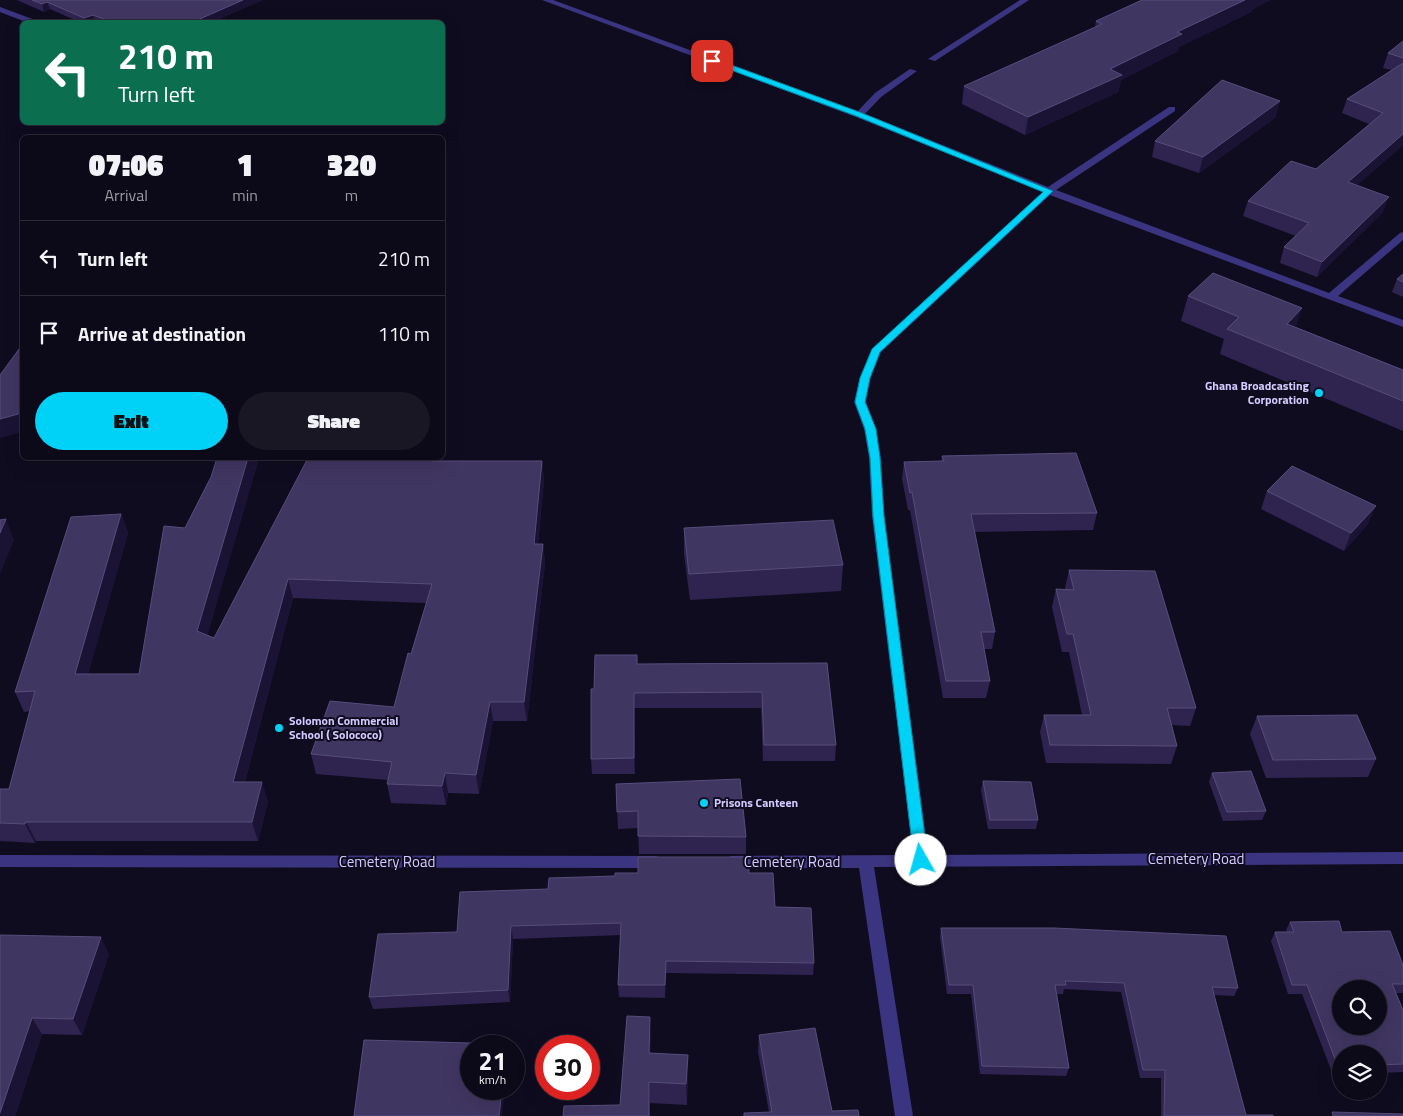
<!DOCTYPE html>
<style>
:root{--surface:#0c0918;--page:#1a1725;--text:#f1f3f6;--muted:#9a9aa2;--line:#2c2a37;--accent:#00d1f6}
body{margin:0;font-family:"Titillium Web",sans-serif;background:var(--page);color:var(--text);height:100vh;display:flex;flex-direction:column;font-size:19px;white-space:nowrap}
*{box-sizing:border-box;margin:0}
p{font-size:16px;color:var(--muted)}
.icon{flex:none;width:28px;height:28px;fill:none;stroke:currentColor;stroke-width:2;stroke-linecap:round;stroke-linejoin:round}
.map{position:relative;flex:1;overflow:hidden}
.sheet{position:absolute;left:20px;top:135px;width:425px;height:325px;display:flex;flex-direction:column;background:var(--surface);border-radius:8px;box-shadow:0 5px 20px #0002,0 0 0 1px var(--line)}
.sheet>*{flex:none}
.guide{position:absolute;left:20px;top:20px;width:425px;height:105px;border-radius:8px;box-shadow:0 5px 20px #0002,0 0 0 1px var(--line);background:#0b6e4f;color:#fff;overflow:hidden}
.fabs{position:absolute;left:1332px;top:980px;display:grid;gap:10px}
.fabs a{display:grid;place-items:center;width:55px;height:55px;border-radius:50%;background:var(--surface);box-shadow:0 5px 20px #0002,0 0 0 1px var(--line);font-size:25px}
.speed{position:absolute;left:460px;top:1035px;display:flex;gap:10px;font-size:25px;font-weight:700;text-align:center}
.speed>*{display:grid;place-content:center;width:65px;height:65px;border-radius:50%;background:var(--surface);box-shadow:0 5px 20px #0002,0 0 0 1px var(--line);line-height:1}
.speed small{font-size:12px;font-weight:400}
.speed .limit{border:8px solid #d22;background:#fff;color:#111}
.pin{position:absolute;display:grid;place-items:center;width:42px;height:42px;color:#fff;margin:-21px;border-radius:10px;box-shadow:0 2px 8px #0006}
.me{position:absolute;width:55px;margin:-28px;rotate:353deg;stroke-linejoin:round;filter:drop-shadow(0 0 4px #0008)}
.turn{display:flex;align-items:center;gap:18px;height:105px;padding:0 15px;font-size:22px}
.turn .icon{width:65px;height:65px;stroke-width:2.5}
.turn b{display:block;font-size:35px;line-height:42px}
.eta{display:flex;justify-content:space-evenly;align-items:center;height:85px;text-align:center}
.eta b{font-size:30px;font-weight:800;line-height:35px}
.action{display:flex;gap:10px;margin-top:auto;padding:10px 15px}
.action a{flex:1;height:58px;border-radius:30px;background:var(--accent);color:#111;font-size:20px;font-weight:800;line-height:58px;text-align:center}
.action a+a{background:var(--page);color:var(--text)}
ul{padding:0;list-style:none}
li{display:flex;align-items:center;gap:15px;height:75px;padding:0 15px;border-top:1px solid var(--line)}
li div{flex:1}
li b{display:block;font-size:19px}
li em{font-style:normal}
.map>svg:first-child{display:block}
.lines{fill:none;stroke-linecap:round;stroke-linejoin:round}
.service{fill:#3b3581;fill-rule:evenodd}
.minor{fill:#3b3581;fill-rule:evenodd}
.wall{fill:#2e244f}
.shaded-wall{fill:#1b1334}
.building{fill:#403662;stroke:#574d7b;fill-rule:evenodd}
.route{fill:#00d1f6;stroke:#0088a0}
.poi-dot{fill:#00d1f6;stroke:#100c20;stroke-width:2}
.labels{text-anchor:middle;stroke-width:4;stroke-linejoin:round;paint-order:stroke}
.poi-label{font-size:12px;font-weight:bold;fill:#d3cbff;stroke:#100c20;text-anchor:start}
.near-street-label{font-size:15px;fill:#d3cbff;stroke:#100c20}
</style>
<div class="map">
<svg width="1403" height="1116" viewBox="0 0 1403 1116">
<rect width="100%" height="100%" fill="#100c20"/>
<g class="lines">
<!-- service -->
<path class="service" d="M 1020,0 L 1029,0 L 935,61 L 928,59 Z
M 910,69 L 917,71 L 881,97 L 862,117 L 856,117 L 856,113 L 875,93 Z"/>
<!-- minor -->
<path class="minor" d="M 542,0 L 553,0 L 862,113 L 1048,187 L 1169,107 L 1175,107 L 1175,111 L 1056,190 L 1329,293 L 1400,233 L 1403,232 L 1403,240 L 1338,296 L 1403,320 L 1403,327 L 1050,195 L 881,352 L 870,378 L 866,402 L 876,429 L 881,458 L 884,516 L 928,855 L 1403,852 L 1403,864 L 874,867 L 913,1116 L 895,1116 L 859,868 L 731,868 L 726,866 L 723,862 L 726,858 L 731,856 L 913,855 L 872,516 L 869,458 L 864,429 L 854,402 L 860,378 L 872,349 L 1043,192 L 856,117 Z
M 0,7 L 35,20 L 36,22 L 26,22 L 0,12 Z
M 0,855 L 656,856 L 661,858 L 664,862 L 661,866 L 656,868 L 0,867 Z"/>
</g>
<!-- wall -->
<path class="wall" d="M 17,0 L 262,0 L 212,22 L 79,22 L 50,9 L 44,12 Z
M 1252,10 L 1251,12 L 1179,47 L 1178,51 L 1121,80 L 1118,92 L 1025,135 L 962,104 L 964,86 L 1095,27 L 1096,21 Z
M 1403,41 L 1403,145 L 1357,185 L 1383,212 L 1317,277 L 1280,263 L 1284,247 L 1296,236 L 1243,216 L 1248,201 L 1316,169 L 1369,124 L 1342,113 L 1347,99 L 1392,70 L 1383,68 L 1388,53 Z
M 1276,117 L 1199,173 L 1152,157 L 1155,141 Z
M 1403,274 L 1403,297 L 1392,292 L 1397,279 Z
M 1188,296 L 1296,327 L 1403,370 L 1403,431 L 1220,354 L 1224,339 L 1181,321 Z
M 942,456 L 1097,513 L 1093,530 L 974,532 L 995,632 L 992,649 L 984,649 L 990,681 L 986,698 L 943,698 L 910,510 L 908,510 L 902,479 L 904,462 L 941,461 Z
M 217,458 L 259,458 L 207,635 L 214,638 L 434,458 L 435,461 L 542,461 L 544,480 L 538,544 L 543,544 L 545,563 L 527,721 L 493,721 L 479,794 L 448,793 L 446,805 L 391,803 L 387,784 L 388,780 L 316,774 L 311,754 L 394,707 L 411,654 L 426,603 L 293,598 L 245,782 L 268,801 L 258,841 L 36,841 L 35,843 L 0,841 L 0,789 L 9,789 L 30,711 L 24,712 L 15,692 L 121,514 L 128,533 L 88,674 L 139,674 L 185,528 L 211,477 Z
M 1267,491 L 1368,524 L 1344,551 L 1261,509 Z
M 684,528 L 843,565 L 841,591 L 690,600 L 684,554 Z
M 1069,570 L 1196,708 L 1190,726 L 1172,725 L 1177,746 L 1171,764 L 1046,763 L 1040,732 L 1044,715 L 1082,715 L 1069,652 L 1062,652 L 1052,607 L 1056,589 L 1065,590 L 1065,588 Z
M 827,663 L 836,745 L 835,761 L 763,761 L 761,708 L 634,708 L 635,774 L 592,774 L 591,759 L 594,689 L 637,664 Z
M 1257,716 L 1376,759 L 1368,777 L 1266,778 L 1250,734 Z
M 1212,773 L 1266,811 L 1262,820 L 1223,821 L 1209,782 Z
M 983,781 L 1038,820 L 1036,829 L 988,829 L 981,790 Z
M 616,784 L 746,837 L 746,854 L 639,854 L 638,828 L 618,829 Z
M 749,873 L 775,907 L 814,963 L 813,975 L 666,973 L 665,998 L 619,997 L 618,985 L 621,935 L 513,939 L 510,1002 L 373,1009 L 369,997 L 457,932 L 548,889 L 615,876 Z
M 1290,922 L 1342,932 L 1403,965 L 1403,993 L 1396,993 L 1403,1010 L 1403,1072 L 1379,1073 L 1379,1054 L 1341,1054 L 1341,1075 L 1333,1075 L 1302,994 L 1288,994 L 1271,941 L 1275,932 L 1287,932 L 1286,930 Z
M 941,928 L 1238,988 L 1234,996 L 1214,995 L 1246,1115 L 1273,1116 L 1161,1116 L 1161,1078 L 1140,1078 L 1121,992 L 1064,989 L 1063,994 L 1057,994 L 1069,1068 L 1066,1076 L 980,1074 L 971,994 L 947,994 L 940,937 Z
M 0,935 L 109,954 L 82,1035 L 42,1034 L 15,1116 L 0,1116 Z
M 650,1017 L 650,1053 L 688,1055 L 688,1077 L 687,1105 L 650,1103 L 620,1105 Z
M 759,1035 L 832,1111 L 769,1112 L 758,1052 Z"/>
<!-- shaded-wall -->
<path class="shaded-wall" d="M 243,0 L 262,0 L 212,22 L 193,22 Z
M 1245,0 L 1271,0 L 1252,10 L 1251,12 L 1179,47 L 1178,51 L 1121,80 L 1118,92 L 1025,135 L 1028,117 L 1110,69 L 1177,32 Z
M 47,2 L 50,9 L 44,12 L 42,4 Z
M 93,15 L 95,22 L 85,22 L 84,18 Z
M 1280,101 L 1276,117 L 1199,173 L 1203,157 Z
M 1403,134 L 1403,145 L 1344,197 L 1348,182 Z
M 1389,197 L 1383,212 L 1317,277 L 1322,262 Z
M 1302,308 L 1294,333 L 1287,324 Z
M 22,413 L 22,432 L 0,438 L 0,419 Z
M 248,458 L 259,458 L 203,651 L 197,631 Z
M 542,461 L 544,480 L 536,563 L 534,544 Z
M 1376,506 L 1368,524 L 1344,551 L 1351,533 Z
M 121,514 L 128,533 L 83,693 L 75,674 Z
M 6,519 L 14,540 L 0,574 L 0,533 Z
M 543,544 L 545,563 L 527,721 L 524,702 Z
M 288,579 L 293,598 L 240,801 L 233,782 Z
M 634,693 L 634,708 L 635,774 L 634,758 Z
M 490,702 L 493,721 L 479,794 L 476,775 Z
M 445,773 L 448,793 L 446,805 L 442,786 Z
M 262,782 L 268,801 L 258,841 L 252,822 Z
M 26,822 L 36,841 L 35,843 L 25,824 Z
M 511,926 L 513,939 L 510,1002 L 508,990 Z
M 101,937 L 109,954 L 82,1035 L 73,1019 Z
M 666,961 L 666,973 L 665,998 L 665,985 Z
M 650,1017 L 651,1039 L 650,1075 L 649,1053 Z
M 32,1018 L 42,1034 L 15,1116 L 0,1116 L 0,1113 Z
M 688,1055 L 688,1077 L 687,1105 L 686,1084 Z
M 649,1082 L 650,1103 L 650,1116 L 649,1116 Z
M 502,1089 L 505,1089 L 502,1116 L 499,1116 Z"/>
<!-- building -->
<path class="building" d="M 32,0 L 243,0 L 193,22 L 112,22 L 93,15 L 84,18 L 47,2 L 42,4 Z
M 1142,0 L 1245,0 L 1177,32 L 1182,34 L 1110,69 L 1122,75 L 1028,117 L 964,86 L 1102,24 L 1096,21 Z
M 1403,41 L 1403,58 L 1388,53 Z
M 1403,63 L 1403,134 L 1348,182 L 1389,197 L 1322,262 L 1284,247 L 1309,223 L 1248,201 L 1291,161 L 1316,169 L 1383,113 L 1347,99 Z
M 1222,80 L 1280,101 L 1203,157 L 1155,141 Z
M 1213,273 L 1302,308 L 1287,324 L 1403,370 L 1403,401 L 1227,329 L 1239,317 L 1188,296 Z
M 1403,274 L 1403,282 L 1397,279 Z
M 22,345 L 22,413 L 0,419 L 0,375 Z
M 1076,453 L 1097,513 L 971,514 L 995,632 L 981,632 L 990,681 L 946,681 L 912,492 L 910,493 L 904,462 L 944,461 L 942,456 Z
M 217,458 L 248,458 L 197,631 L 214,638 L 308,458 L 433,458 L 432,461 L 542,461 L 534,544 L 543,544 L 524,702 L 490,702 L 476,775 L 445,773 L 442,786 L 387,784 L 392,762 L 311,754 L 330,701 L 394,707 L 408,653 L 411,654 L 432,584 L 288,579 L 233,782 L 262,782 L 252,822 L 26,822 L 25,824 L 0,823 L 0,789 L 9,789 L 35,691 L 15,692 L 71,517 L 121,514 L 75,674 L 139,674 L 164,526 L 185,528 L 211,477 Z
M 1292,466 L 1376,506 L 1351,533 L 1267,491 Z
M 6,519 L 0,533 L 0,520 Z
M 833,520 L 843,565 L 689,574 L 684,528 Z
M 1069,570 L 1155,571 L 1196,708 L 1167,708 L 1177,746 L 1050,745 L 1044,715 L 1091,715 L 1073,634 L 1067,634 L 1056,589 L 1074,590 Z
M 595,655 L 637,655 L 637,664 L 827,663 L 836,745 L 764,745 L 762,692 L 634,693 L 634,758 L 591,759 L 591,689 L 594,689 Z
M 1357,715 L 1376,759 L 1273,760 L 1257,716 Z
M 1251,771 L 1266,811 L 1227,812 L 1212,773 Z
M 740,779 L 746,837 L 638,836 L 638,811 L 617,812 L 616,784 Z
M 983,781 L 1031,782 L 1038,820 L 990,820 Z
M 638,857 L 748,857 L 749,873 L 773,873 L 775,907 L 811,908 L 814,963 L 666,961 L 665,985 L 618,985 L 621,923 L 511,926 L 508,990 L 369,997 L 378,934 L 457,932 L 460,892 L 548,889 L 549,878 L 615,876 L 615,873 L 638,873 Z
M 1339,921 L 1342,932 L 1390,931 L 1403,965 L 1403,984 L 1392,984 L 1403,1010 L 1403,1064 L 1379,1065 L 1379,1054 L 1341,1054 L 1341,1067 L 1338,1067 L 1307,985 L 1292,985 L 1275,932 L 1294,932 L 1290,922 ZM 1341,989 L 1379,989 L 1379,1026 L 1341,1026 Z
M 941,928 L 1054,928 L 1226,936 L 1238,988 L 1212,987 L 1246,1115 L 1273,1115 L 1273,1116 L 1164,1116 L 1165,1070 L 1143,1070 L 1124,983 L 1065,981 L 1066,985 L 1055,985 L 1069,1068 L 982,1066 L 973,985 L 949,985 Z
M 0,935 L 101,937 L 73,1019 L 32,1018 L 0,1113 Z
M 627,1016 L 650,1017 L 649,1053 L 688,1055 L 686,1084 L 649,1082 L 649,1116 L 563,1116 L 564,1106 L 620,1105 Z
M 815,1028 L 832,1111 L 858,1110 L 859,1116 L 744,1116 L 744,1113 L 772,1112 L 759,1035 Z
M 364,1040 L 507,1044 L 507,1046 L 471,1046 L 471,1089 L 502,1089 L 499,1116 L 354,1116 Z
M 1332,1112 L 1403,1114 L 1403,1116 L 1333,1116 Z"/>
<!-- route -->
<path class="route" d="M 709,59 L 715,59 L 862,113 L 1053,191 L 880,352 L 870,378 L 865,402 L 876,429 L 880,458 L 884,516 L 928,860 L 926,864 L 921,865 L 916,864 L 914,860 L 873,516 L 870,458 L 865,429 L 855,402 L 860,378 L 872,349 L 1043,192 L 856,116 L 709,62 Z"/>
<!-- markers -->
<g class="poi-dot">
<circle cx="1319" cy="393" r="5"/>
<circle cx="279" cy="728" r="5"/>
<circle cx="704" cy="803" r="5"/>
</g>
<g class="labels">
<!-- poi labels -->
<g class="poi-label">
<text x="1309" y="390" text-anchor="end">Ghana Broadcasting<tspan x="1309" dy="14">Corporation</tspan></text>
<text x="289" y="725">Solomon Commercial<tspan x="289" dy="14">School ( Solococo)</tspan></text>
<text x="714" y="807">Prisons Canteen</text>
</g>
<!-- near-street labels -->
<g class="near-street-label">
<text x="1196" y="864">Cemetery Road</text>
<text x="387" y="867">Cemetery Road</text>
<text x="792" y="867">Cemetery Road</text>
</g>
</g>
</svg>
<div class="fabs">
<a><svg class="icon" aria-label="search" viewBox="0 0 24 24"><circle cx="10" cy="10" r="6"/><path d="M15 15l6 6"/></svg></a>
<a><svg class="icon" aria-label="layers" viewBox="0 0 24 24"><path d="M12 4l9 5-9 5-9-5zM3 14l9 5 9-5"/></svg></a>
</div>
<div class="speed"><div>21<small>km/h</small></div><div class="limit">30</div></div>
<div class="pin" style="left:712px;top:61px;background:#d93025"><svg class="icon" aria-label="arrive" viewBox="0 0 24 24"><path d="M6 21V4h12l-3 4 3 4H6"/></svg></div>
<svg class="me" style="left:921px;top:860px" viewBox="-20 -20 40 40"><circle r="19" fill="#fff"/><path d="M0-13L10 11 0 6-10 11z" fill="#00d1f6"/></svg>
<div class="guide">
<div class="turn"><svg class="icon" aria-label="left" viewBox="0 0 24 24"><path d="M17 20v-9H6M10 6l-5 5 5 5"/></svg><div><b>210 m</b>Turn left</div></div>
</div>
<section class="sheet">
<div class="eta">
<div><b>07:06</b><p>Arrival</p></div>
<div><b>1</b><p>min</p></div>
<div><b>320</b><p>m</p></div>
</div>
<ul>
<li><svg class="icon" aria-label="left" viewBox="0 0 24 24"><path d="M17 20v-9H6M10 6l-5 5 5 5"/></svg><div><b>Turn left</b></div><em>210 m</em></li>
<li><svg class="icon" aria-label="arrive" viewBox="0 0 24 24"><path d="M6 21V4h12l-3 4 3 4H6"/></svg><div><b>Arrive at destination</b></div><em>110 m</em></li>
</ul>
<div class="action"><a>Exit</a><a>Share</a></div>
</section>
</div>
